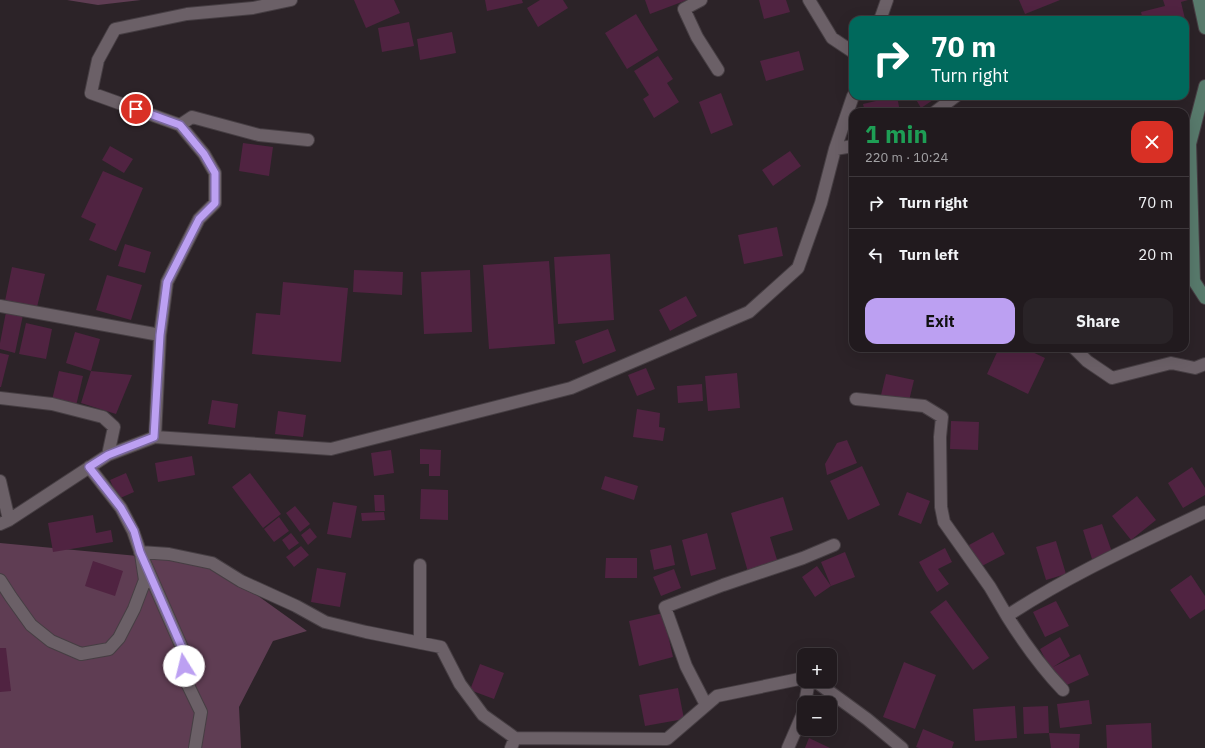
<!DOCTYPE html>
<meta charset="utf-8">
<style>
:root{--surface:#211a1e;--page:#292327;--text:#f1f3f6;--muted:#a2a1a4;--line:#3e383c;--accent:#bca0f2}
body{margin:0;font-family:"IBM Plex Sans",sans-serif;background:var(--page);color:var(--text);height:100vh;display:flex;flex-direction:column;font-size:15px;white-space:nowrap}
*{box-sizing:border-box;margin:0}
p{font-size:13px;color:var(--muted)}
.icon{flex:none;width:22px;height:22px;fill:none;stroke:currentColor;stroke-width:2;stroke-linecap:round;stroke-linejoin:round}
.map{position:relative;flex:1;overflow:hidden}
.panel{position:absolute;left:849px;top:108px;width:340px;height:244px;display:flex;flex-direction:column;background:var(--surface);border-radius:12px;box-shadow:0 4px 16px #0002,0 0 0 1px var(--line)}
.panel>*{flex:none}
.guide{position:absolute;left:849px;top:16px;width:340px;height:84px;border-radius:12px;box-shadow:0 4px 16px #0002,0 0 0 1px var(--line);background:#00695c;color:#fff;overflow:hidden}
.fabs{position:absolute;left:797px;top:648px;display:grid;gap:8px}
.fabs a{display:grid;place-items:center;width:40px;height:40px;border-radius:8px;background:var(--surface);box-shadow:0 4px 16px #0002,0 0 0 1px var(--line);font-size:20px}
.pin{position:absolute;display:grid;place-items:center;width:34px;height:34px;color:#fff;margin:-17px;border:2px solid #fff;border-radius:50%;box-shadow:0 1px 4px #0007}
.me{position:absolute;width:44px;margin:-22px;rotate:351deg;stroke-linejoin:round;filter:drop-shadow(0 0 3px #0008)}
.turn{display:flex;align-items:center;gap:14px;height:84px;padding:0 16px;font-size:18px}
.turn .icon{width:52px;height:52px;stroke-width:2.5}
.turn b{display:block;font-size:28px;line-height:34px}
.round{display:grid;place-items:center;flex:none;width:42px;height:42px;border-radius:12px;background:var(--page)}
.overview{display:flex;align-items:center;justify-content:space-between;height:68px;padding:0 16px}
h1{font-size:24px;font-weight:700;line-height:30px;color:#1e9e55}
.primary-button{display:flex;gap:8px;margin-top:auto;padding:8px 16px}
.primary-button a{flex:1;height:46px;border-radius:12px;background:var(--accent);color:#111;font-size:16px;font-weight:700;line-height:46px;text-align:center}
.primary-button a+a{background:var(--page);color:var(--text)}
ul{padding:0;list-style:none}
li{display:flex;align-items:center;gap:12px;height:52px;padding:0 16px;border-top:1px solid var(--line)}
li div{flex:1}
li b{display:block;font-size:15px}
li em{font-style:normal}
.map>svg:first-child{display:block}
.green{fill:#5f3d53}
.building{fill:#502341}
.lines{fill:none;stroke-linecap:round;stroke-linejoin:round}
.street-casing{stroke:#463e43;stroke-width:14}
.secondary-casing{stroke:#463e43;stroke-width:14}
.street{stroke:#6b6067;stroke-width:12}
.secondary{stroke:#587a6c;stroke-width:12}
.route-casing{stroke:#7a689d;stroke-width:10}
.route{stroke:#bca0f2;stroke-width:7}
</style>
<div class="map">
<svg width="1205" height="748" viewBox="0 0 1205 748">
<rect width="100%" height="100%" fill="#2c2328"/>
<!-- green -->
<path class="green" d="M 67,0 L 141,0 L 98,5 Z
M 0,543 L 212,563 L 307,631 L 273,641 L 239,707 L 241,748 L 0,748 Z"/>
<!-- building -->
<path class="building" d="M 354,0 L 394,0 L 400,13 L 366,28 Z
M 485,0 L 522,0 L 523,3 L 487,11 Z
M 540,0 L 563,0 L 568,8 L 538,27 L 527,8 Z
M 645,0 L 687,0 L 650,14 Z
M 759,0 L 786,0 L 790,12 L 764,19 Z
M 1019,0 L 1060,0 L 1025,14 Z
M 1163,0 L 1188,0 L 1181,2 L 1185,19 L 1179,20 L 1143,20 L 1141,12 L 1165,6 Z
M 636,14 L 658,50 L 627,69 L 605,33 Z
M 409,22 L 414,46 L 382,52 L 378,28 Z
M 452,32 L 456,53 L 420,60 L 417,39 Z
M 799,51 L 804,70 L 766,81 L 760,61 Z
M 658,56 L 673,79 L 667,83 L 679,102 L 654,118 L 643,99 L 649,95 L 634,71 Z
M 721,93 L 733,125 L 711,134 L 699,102 Z
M 897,96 L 900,112 L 865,112 L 863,104 Z
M 914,96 L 939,96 L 921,108 Z
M 243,143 L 273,147 L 269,176 L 239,171 Z
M 110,146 L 133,159 L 124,173 L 102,160 Z
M 790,151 L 801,166 L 773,186 L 762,170 Z
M 103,171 L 143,188 L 116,251 L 89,240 L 96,224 L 81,217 Z
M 777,227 L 783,256 L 744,264 L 738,235 Z
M 125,244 L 151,252 L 145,273 L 118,266 Z
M 610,254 L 614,320 L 558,324 L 554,257 Z
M 549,261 L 555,344 L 489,349 L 483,265 Z
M 12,267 L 45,274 L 37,307 L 5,301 Z
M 354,270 L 403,272 L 402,295 L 353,292 Z
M 470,270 L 472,332 L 424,334 L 421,272 Z
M 107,275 L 142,285 L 131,320 L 96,310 Z
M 283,282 L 348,288 L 341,362 L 252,354 L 256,313 L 280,315 Z
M 686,296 L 697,316 L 670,331 L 659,310 Z
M 6,312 L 23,315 L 15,353 L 0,349 L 0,343 Z
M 26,323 L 52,329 L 46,359 L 19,354 Z
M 608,329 L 616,351 L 583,364 L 575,341 Z
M 75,332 L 100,339 L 91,371 L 66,363 Z
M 999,348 L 1024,348 L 1045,358 L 1028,394 L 987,374 Z
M 0,353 L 9,355 L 1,387 L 0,387 Z
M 646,368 L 655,389 L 637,396 L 628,375 Z
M 59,371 L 83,376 L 76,406 L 52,400 Z
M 91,371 L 132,375 L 116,414 L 81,403 Z
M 737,373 L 740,408 L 708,411 L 705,376 Z
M 886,374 L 914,380 L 909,401 L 881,395 Z
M 702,384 L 703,401 L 678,403 L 677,386 Z
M 212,400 L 238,404 L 235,428 L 208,424 Z
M 637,409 L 660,413 L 659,427 L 665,428 L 663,441 L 633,437 Z
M 278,411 L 306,415 L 303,437 L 275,434 Z
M 951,421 L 979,422 L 978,450 L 950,449 Z
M 847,440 L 857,463 L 827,475 L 825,464 L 837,443 Z
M 420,449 L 441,450 L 440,476 L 429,476 L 429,464 L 420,464 Z
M 391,450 L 394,473 L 374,476 L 371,453 Z
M 192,456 L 195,475 L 158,482 L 155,463 Z
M 862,466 L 880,505 L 848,520 L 830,481 Z
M 1192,467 L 1205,488 L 1205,495 L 1183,508 L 1168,483 Z
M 126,473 L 134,492 L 118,499 L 110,480 Z
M 250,473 L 281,514 L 263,528 L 232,487 Z
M 605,476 L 638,486 L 634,500 L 601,489 Z
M 421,489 L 448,490 L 448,520 L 420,519 Z
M 907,492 L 930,501 L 921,524 L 898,515 Z
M 374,495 L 384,495 L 385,511 L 375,511 Z
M 1137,496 L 1156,520 L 1131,540 L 1112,516 Z
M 783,497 L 793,530 L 770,537 L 778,563 L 748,572 L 731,513 Z
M 333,502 L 357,506 L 351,538 L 327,534 Z
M 295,506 L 310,524 L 300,532 L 286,513 Z
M 384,512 L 385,520 L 362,521 L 361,513 Z
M 93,515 L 96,533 L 111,530 L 113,542 L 53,552 L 48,523 Z
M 279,517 L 289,531 L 274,542 L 264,529 Z
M 1102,524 L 1112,552 L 1092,559 L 1083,530 Z
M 310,528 L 317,537 L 308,545 L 301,535 Z
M 993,532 L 1005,554 L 980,567 L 969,545 Z
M 291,533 L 299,543 L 289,550 L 282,540 Z
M 707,533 L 716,569 L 691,576 L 682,540 Z
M 1056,541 L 1066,574 L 1046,580 L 1036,547 Z
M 671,545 L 675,565 L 654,570 L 650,550 Z
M 301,546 L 309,555 L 294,567 L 286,557 Z
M 945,548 L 952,562 L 938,569 L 949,584 L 937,592 L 926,575 L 919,562 Z
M 845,552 L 855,577 L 831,586 L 815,597 L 802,577 L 817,566 L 831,586 L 821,562 Z
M 606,558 L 637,558 L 637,578 L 605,578 Z
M 93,561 L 123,571 L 115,596 L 85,586 Z
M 317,568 L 346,573 L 340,607 L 311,602 Z
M 674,569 L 681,588 L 661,596 L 653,577 Z
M 1191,575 L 1205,596 L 1205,609 L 1190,619 L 1170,590 Z
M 946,600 L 989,658 L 973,670 L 930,612 Z
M 1056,601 L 1069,626 L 1045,637 L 1033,612 Z
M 663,613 L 673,657 L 639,666 L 629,621 Z
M 1060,637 L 1070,656 L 1053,667 L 1080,654 L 1089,675 L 1060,688 L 1040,649 Z
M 0,648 L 6,648 L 11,691 L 0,692 Z
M 904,662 L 936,675 L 915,729 L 883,717 Z
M 480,664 L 504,673 L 494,699 L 470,690 Z
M 678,688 L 684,719 L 645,726 L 639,695 Z
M 1089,700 L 1092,724 L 1060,728 L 1057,704 Z
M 1015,706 L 1017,738 L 975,741 L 973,709 Z
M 1048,706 L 1049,733 L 1024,734 L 1023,707 Z
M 1151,723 L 1152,748 L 1107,748 L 1106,725 Z
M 923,729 L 954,742 L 952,748 L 919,748 L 916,747 Z
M 1049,733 L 1080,734 L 1079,748 L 1051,748 Z
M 809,738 L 830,748 L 805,748 Z"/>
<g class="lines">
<defs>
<path id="street" d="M 701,0 L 684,9 L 697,37 L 718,70
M 809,0 L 832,38 L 853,52
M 880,20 L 887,0
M 935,112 L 956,96
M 180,125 L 192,117 L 259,135 L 308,140
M 835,149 L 853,146
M 0,306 L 160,335
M 1074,348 L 1087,361 L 1112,378 L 1171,363 L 1195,368 L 1205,364
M 0,398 L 52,404 L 103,417 L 114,427 L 108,455
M 856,399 L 924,406 L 942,417 L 940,437 L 941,507 L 944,522 L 990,587 L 1007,616 C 1069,575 1138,544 1205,512
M 155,437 L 160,335 L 167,282 L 199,219 L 215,203 L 215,173 L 204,154 L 180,125 L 91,93 L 98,60 L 115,29 L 187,14 L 253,8 L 291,0
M 0,481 L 9,520
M 0,524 L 9,520 L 108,455 L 155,437 L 331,449 L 571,388 L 749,312 L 798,268 L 821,203 L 835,149 L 853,96
M 0,580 L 11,597 L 31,625 L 51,641 L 81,654 L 109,649 L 119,638 L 134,609 L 145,580 L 141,554 L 133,531 L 121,508 L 89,467
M 1007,616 C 1024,643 1042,668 1063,690
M 420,643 L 420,565
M 815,681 L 867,719 L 902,748
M 805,703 L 809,681
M 706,705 L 686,666 L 665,607 L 723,585 L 803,558 L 834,545
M 195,748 L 201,712 L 186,681 L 183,650 L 140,552 L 169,554 L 212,563 L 241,581 L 296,606 L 325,622 L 366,632 L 441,647 L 460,684 L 483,715 L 515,738
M 511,748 L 515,738 L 667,739 L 717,696 L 804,678
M 788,748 L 804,711"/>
<path id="secondary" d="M 1199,0 L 1205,28
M 1205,86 L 1190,144 L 1194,281 L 1205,298"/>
</defs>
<!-- street casing -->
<use href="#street" class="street-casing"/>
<!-- secondary casing -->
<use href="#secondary" class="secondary-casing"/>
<!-- street -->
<use href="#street" class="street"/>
<!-- secondary -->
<use href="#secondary" class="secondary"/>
</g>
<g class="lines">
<defs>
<path id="route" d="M 136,109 L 180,125 L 204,154 L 215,173 L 215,203 L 199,219 L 167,282 L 160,335 L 154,437 L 108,455 L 89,467 L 121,508 L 134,531 L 140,552 L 183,650 L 184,666"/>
</defs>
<!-- route casing -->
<use href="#route" class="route-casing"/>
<!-- route -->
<use href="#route" class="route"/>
</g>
</svg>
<div class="fabs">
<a>+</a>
<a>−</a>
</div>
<div class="pin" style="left:136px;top:109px;background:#d93025"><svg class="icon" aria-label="arrive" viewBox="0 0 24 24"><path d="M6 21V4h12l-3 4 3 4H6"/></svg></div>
<svg class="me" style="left:184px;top:666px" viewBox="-20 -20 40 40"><circle r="19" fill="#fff"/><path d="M0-13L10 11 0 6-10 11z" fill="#bca0f2"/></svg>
<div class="guide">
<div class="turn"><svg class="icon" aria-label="right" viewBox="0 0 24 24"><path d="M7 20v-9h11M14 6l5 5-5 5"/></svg><div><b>70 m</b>Turn right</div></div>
</div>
<section class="panel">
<div class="overview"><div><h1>1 min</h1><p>220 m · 10:24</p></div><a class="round" style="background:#d93025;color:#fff"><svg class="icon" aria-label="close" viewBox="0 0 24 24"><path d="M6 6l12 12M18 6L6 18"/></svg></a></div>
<ul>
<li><svg class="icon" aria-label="right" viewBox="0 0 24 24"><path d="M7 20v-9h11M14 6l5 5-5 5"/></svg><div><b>Turn right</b></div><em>70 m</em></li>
<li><svg class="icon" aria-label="left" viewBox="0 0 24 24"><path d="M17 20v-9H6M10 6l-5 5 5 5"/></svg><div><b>Turn left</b></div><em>20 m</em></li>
</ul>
<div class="primary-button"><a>Exit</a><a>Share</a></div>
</section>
</div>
